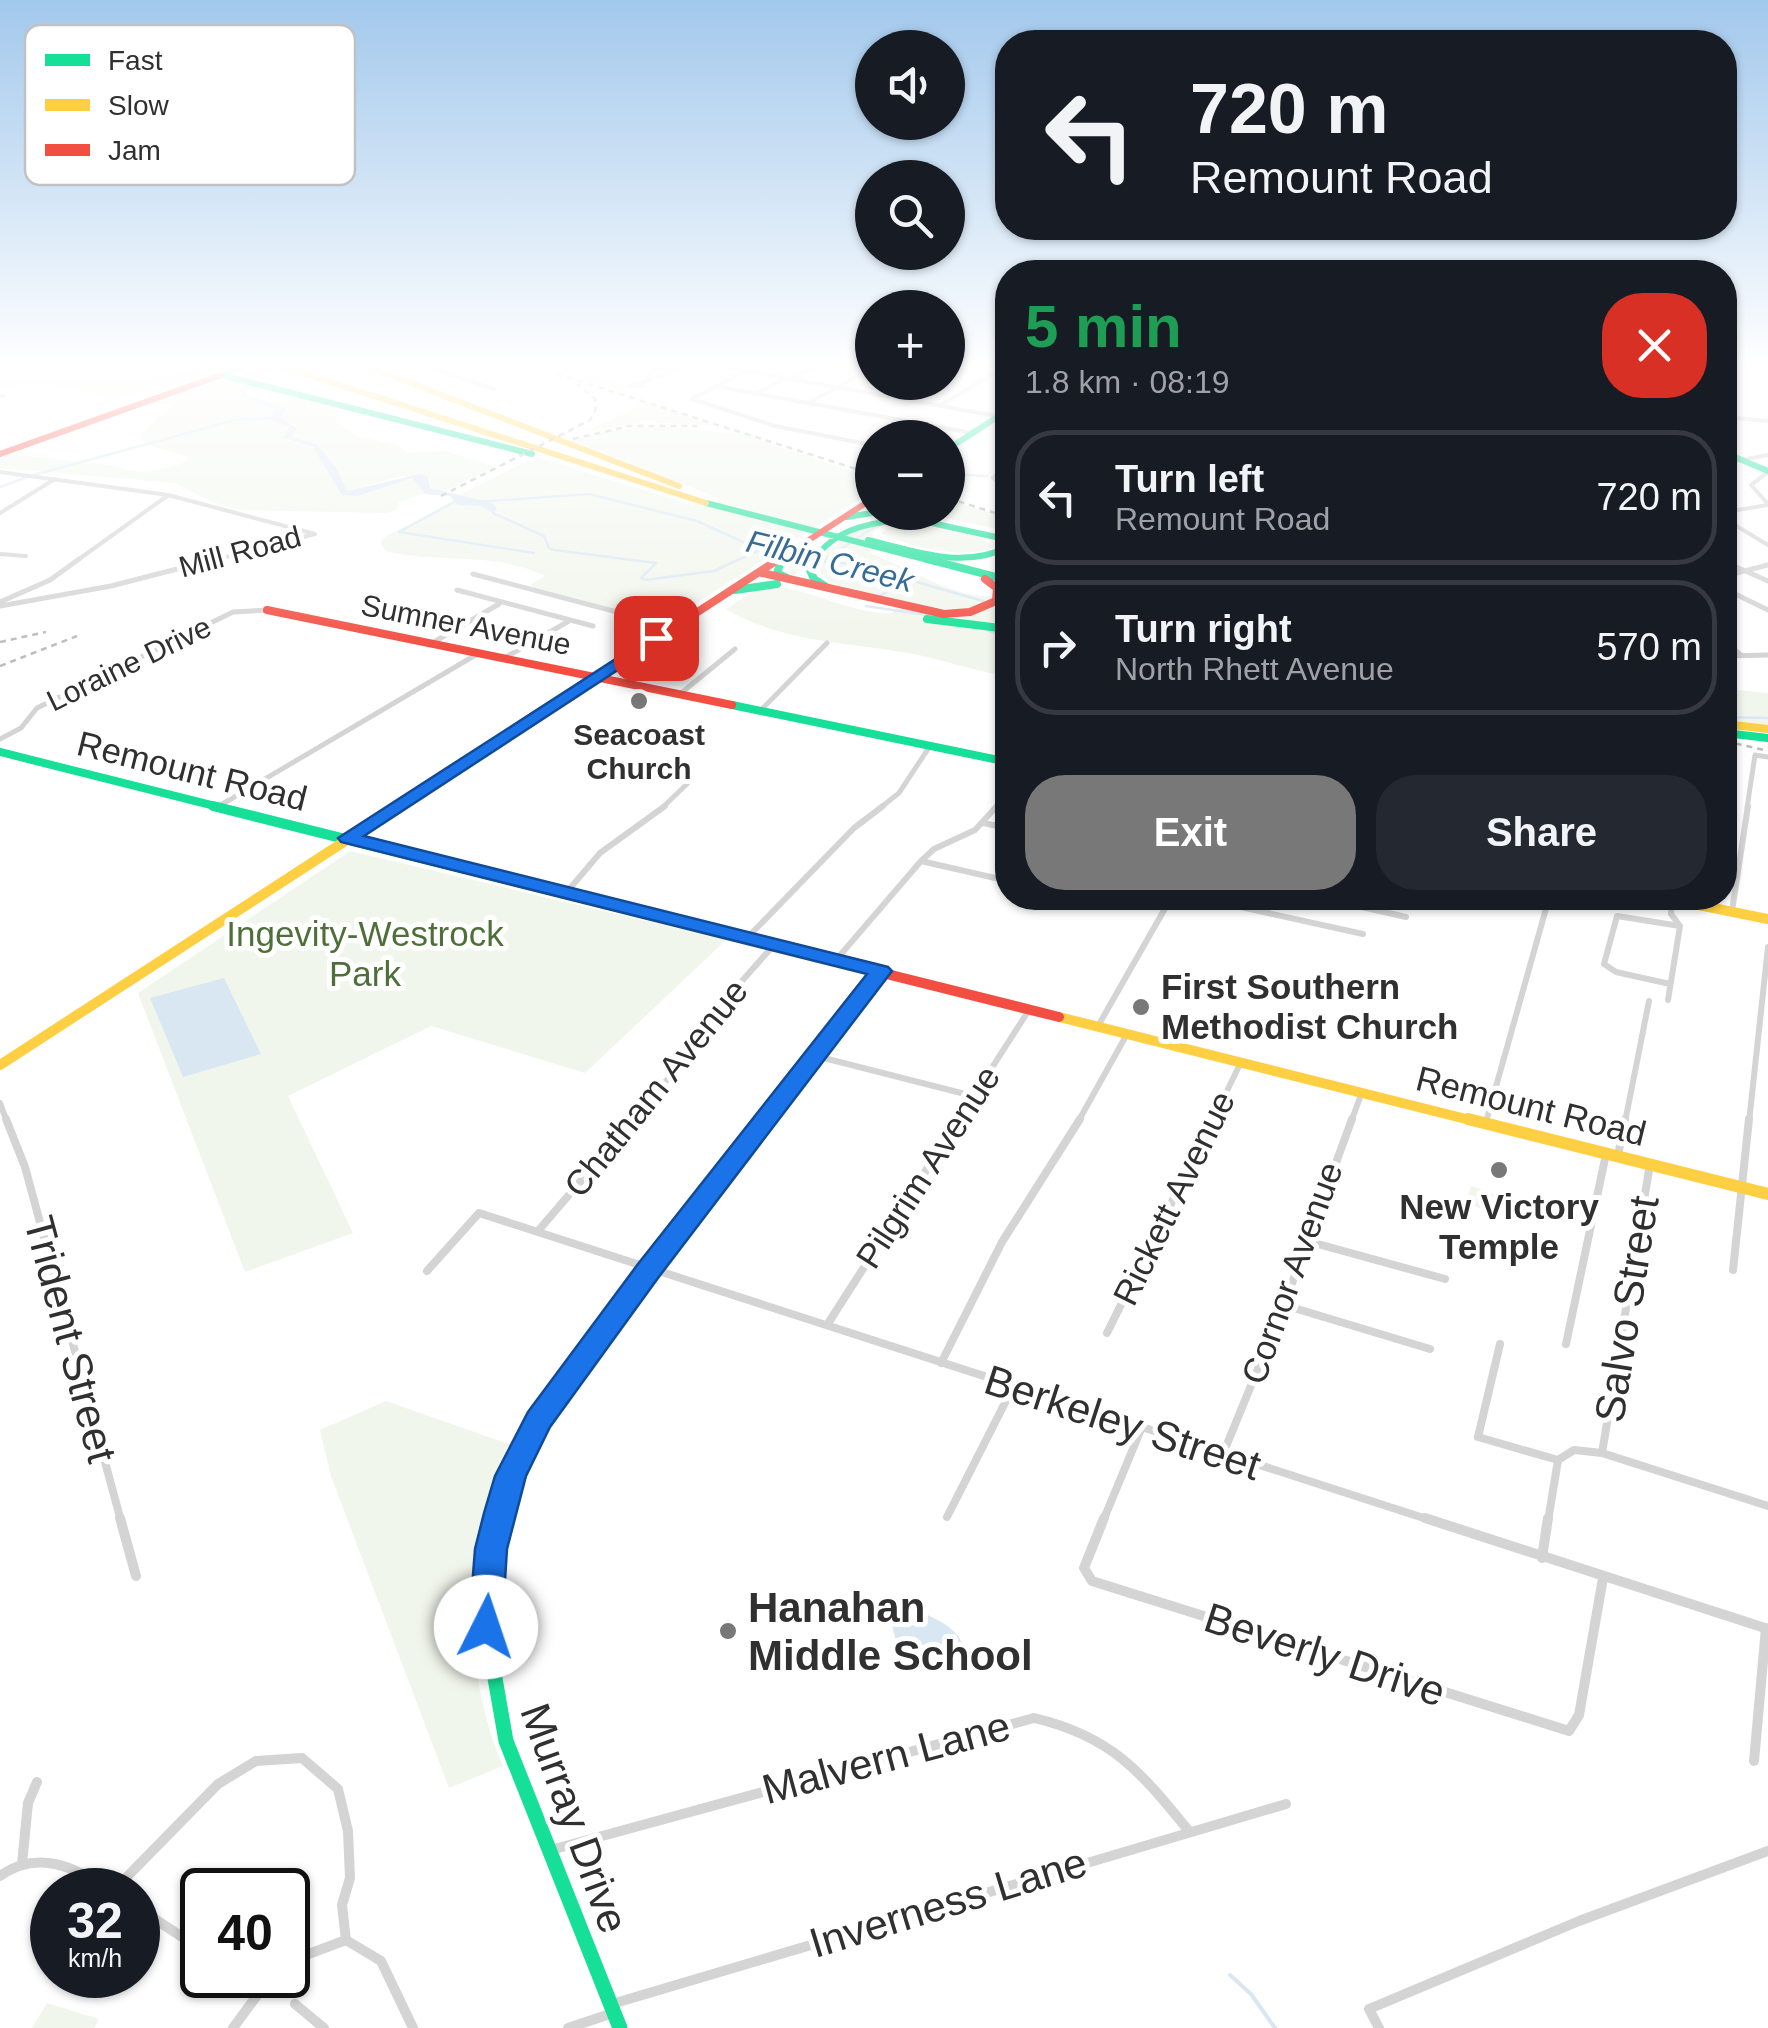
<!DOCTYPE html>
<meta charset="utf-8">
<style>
:root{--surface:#171b24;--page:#242831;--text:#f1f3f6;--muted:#9ea1a6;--line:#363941;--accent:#787878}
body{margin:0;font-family:Arial,sans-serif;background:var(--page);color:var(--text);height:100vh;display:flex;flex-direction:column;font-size:38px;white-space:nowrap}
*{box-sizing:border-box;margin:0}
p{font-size:32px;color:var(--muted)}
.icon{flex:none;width:55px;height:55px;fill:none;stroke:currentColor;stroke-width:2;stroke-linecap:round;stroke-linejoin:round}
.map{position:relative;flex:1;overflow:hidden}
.drawer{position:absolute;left:995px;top:260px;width:742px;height:650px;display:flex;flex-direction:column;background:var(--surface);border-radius:40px;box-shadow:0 2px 8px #0004}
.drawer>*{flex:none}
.banner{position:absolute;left:995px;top:30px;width:742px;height:210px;border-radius:40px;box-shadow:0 2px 8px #0004;background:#171b24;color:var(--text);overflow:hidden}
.controls{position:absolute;left:855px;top:30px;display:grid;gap:20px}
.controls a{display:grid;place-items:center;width:110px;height:110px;border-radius:50%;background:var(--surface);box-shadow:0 2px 8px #0004;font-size:50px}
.speed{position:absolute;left:30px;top:1868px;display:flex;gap:20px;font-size:50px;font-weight:700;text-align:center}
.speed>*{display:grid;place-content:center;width:130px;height:130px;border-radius:50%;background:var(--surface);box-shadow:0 2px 8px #0004;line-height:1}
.speed small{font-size:25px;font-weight:400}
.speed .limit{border:5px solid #111;border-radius:15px;background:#fff;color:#111}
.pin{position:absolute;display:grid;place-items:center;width:85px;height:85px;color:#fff;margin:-42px;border-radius:20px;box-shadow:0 5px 15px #0006}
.me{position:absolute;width:110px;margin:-55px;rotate:4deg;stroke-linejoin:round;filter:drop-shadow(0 0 8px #0008)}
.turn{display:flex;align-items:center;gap:35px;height:210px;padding:0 30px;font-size:45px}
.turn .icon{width:130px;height:130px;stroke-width:2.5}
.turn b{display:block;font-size:70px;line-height:85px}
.round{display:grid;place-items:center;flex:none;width:105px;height:105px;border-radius:40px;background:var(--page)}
.summary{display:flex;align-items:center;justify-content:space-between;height:170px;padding:0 30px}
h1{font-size:60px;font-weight:800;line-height:75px;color:#1e9e55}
.primary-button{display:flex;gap:20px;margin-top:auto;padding:20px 30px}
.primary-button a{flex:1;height:115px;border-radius:40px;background:var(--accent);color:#fff;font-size:40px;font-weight:800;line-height:115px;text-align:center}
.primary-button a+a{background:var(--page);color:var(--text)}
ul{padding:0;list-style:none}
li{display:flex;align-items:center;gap:30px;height:135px;margin:0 20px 15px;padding:0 10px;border:5px solid var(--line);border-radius:40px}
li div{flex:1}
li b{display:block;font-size:38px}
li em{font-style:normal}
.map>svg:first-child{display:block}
.green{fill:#f1f6ec}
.water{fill:#d9e7f3}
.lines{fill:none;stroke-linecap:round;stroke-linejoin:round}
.stream-far1{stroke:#d9e7f3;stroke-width:2.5}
.stream{stroke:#d9e7f3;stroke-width:4}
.street-far4{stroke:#d4d4d4;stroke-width:4}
.street-far3{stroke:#d4d4d4;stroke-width:5}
.street-far2{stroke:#d4d4d4;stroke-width:6}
.street-far1{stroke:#d4d4d4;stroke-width:8}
.street{stroke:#d4d4d4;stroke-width:10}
.fast-far4{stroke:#16e098;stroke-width:6}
.fast-far3{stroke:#16e098;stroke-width:8}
.fast-far2{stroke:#16e098;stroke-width:10}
.fast-far1{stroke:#16e098;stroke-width:12}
.fast{stroke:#16e098;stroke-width:15}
.slow-far3{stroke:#ffcf43;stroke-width:6}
.slow-far2{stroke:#ffcf43;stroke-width:8}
.slow-far1{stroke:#ffcf43;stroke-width:10}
.slow{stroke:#ffcf43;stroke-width:12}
.jam-far2{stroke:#f24e42;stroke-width:6}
.jam-far1{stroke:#f24e42;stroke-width:8}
.jam{stroke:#f24e42;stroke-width:10}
.rail{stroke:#bcbcbc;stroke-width:2.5;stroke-dasharray:6 5;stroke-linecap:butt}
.route{fill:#1a73e8;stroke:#114b97;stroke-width:2.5}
.poi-dot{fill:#787878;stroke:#fff;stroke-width:4}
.labels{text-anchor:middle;stroke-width:10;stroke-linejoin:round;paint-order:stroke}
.far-street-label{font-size:30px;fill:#303030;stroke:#fff}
.far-poi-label{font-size:30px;font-weight:bold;fill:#303030;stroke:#fff}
.far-water-label{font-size:32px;font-style:italic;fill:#386c98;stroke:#fff}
.street-label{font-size:35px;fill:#303030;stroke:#fff}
.park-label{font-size:35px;fill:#4f6f3a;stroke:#fff}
.poi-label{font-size:35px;font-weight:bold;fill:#303030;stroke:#fff;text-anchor:start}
.near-street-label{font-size:42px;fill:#303030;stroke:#fff}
.near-poi-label{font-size:42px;font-weight:bold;fill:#303030;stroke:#fff;text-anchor:start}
.key{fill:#fff;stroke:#c1c1c1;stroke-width:2.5}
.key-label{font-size:28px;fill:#303030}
</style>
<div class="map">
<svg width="1768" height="2028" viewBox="0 0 1768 2028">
<rect width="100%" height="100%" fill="#fff"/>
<!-- green -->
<path class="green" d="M 46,367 L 215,369 L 230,367 C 188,382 149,389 107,403 C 82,380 32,386 0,386 L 0,377 Z
M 548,367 L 636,367 L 614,380 L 626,384 L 624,387 L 628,390 L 624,393 Z
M 251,368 L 240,392 L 243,399 L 276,409 L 271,418 L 289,427 L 287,440 L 313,447 L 346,496 L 412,478 L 425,494 L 399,502 L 397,509 L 388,513 L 243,510 L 212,502 L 175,483 L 0,468 L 0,457 L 10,454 L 117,466 C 138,478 164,469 186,462 L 189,459 L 185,456 L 144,444 L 141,434 L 173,405 L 152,403 L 222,374 Z
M 306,396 L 318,399 L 316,405 L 338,412 L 336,422 L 357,436 L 398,445 L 407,453 L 445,451 L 495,467 L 443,492 L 430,488 L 429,480 L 402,476 L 347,491 L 337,469 L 317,444 L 292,437 L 295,425 L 282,419 L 285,413 L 268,401 Z
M 645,403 L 716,426 L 645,422 L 586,432 Z
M 659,426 L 744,435 L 872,478 L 872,491 L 696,603 L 670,597 L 640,616 L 535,588 L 530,585 L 545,576 C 496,551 437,564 386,551 L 380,542 L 388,535 L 454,502 L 481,506 L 493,503 L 457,496 L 536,457 L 692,505 L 721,499 L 571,441 L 607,431 Z
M 948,499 L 1007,518 L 1007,531 L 923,513 L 948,512 Z
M 899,520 L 982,538 L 992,547 C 969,561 904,546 881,533 Z
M 888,522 L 872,533 L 874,540 L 868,548 L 872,554 C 916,571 958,602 1007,596 L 1007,676 C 973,671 942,659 908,653 C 846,642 781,642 726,609 C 736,603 749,592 760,589 C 794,579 853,617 892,613 L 901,601 L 830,583 L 815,565 L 803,566 L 793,577 L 786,576 L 803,557 L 818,559 L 855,531 Z
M 1725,689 L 1768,693 L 1768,726 L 1753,725 L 1725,732 Z
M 350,851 L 726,940 L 585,1073 L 431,1026 L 288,1096 L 353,1233 L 245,1272 L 138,993 Z
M 1471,1186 L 1521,1203 L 1516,1218 L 1465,1204 Z
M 386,1401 L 517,1447 C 506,1470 493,1493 486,1517 C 462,1596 471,1691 503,1766 L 449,1788 L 331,1476 L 320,1430 Z
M 47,2003 L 99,2019 L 94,2028 L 32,2028 Z"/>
<!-- water -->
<path class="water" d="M 250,367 L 269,367 L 252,380 L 246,395 L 284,407 L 287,410 L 281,418 L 297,428 L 292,437 L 317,444 L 337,469 L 347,491 L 420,474 L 428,477 L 430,488 L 493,503 L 497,509 L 493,513 L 481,506 L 458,505 L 450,496 L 425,494 L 412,478 L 357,496 L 342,495 L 313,447 L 284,438 L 289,427 L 270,420 L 276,409 L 240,397 L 246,377 L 252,370 Z
M 224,978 L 261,1054 L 183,1077 L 150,998 Z
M 903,1604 C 930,1617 969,1627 965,1662 L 915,1672 C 899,1655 893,1636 890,1613 Z"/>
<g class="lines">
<!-- stream-far1 -->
<path class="stream-far1" d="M 83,382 L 156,380 L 210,370
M 34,475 L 235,420 L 271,418
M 1003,476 L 1008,476
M 948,483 L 966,475 L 987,476
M 0,487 L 27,477
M 454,502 L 399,532 L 534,553
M 476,502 L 589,494 L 697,521 L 760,550 L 808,560
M 493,513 L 544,536 L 549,548 L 555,550 L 656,563 L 641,578 L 645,580 L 714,571 L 759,550
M 824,560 L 876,526
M 816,561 L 854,564 L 983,601
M 880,596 L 906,580
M 995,605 L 1008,609
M 866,606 L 927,615
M 987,630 L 1008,638
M 1725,717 L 1768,718"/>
<!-- stream -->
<path class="stream" d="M 1230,1975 L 1251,1994 L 1275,2028"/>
<!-- street-far4 -->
<path class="street-far4" d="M 427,367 L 494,389
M 723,367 L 1008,418
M 793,378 L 814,367
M 648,379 L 648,374 L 661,368 L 675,369
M 634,384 L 643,386 L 629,386 Z
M 638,384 L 683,367
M 715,386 L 972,433
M 755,394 L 784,379
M 890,396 L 913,382
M 692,399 L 775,426 L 872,445
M 692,399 L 754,367
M 809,403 L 872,368
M 941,405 L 1004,367
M 1725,417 L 1768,421
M 1725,463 L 1768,455
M 1008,464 L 993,478 L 1008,489
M 0,472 L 168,495 L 315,534 L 206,562
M 1768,472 L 1751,485 L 1768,504
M 1725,512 L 1768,505
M 0,513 L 55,479
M 1725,519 L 1768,545
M 0,554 L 26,556
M 75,562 L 167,496"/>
<!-- street-far3 -->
<path class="street-far3" d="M 1725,562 L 1768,581
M 473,574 L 674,627
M 1725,576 L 1768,565
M 1725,589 L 1768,610
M 457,590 L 593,626
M 0,602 L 50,580 L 79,559
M 659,605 L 696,613
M 0,606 L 111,586 L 216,559
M 432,643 L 499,604
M 1725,643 L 1740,654
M 1725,656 L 1768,655
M 506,657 L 569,621
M 680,694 L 735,649
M 760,711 L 827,643
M 0,739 L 21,728 L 37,708 L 233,612 L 267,610
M 219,806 L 479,653
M 662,808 L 689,782
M 880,808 L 899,793 L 930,746
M 995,808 L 1008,793
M 1747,808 L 1755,755 L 1768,757"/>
<!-- street-far2 -->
<path class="street-far2" d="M 983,823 L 1008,828
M 921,861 L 1008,881
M 566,893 L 600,853 L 665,806
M 1200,898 L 1363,934
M 1322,898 L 1406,917
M 1732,911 L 1748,806
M 747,938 L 854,828 L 883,806
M 836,960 L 921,861 L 934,849 L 975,830 L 997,806
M 1670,984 L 1616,972 L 1604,964 L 1617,916 L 1680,926
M 1668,1000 L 1680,926 L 1671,914 L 1672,899
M 1098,1026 L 1171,898
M 816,1056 L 973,1096
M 0,1103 L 7,1122
M 631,1122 L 667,1080 L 693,1036 L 773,946
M 957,1122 L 1029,1010
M 1078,1122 L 1127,1034
M 1212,1122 L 1241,1062
M 1351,1122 L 1362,1092
M 1486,1122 L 1549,898
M 1625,1122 L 1649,1001
M 1749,1122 L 1768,947"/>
<!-- street-far1 -->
<path class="street-far1" d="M 6,1119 L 25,1167 L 121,1521
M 1618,1156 L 1625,1119
M 538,1231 L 634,1119
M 1307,1241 L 1445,1279
M 1733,1270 L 1749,1119
M 427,1271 L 479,1213 L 1433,1521
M 1284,1305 L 1430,1349
M 827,1325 L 959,1119
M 1107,1333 L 1213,1119
M 1500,1344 L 1478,1437 L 1558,1460
M 1566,1344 L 1606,1154
M 941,1363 L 1002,1242 L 1080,1119
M 1602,1453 L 1650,1164
M 1223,1454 L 1284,1305 L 1352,1119
M 947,1517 L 1013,1387
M 1103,1521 L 1142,1427
M 1548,1521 L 1558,1460 L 1574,1450 L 1602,1453 L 1768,1506"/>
<!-- street -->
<path class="street" d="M 120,1518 L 136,1576
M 1104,1518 L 1084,1568 L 1092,1581 L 1569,1731 L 1579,1715 L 1603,1578
M 1425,1518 L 1768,1629
M 1542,1558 L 1548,1518
M 1754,1761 L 1766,1628
M 551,1850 L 1034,1718 C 1111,1736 1140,1771 1188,1830
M 22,1864 L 28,1803 L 37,1782
M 0,1876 C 38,1849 75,1867 110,1890
M 114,1890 L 218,1784 L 256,1761 L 302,1758 L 338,1789 L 348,1831 L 350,1878 L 342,1905 L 346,1940
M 138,1908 L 202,1950
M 346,1940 L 381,1961 L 413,2028
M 288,1969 L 306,1955 L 346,1940
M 261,1990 L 280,1975
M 295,2004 L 324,2028
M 612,2004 L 1286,1804
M 233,2028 L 261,1990 L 240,1975
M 568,2028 L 613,2013
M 1379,2028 L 1369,2009 L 1579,1921 L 1768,1851"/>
<!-- fast-far4 -->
<path class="fast-far4" d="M 221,375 L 532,454
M 217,377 L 241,367
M 948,449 L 1008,410
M 1725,453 L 1768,471
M 706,503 L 936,562
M 847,517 L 878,512
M 913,519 L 996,537 L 1008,546
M 868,540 C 915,551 962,570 1008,547
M 813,562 C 834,526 879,520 917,520"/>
<!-- fast-far3 -->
<path class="fast-far3" d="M 814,559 L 809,568 L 814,579 L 825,586
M 927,559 L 1008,580
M 781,562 L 777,573 L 787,578
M 735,590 L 777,584
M 927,619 L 1008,629
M 732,705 L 1008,762
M 1725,733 L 1768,738
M 0,752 L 223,808"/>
<!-- fast-far2 -->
<path class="fast-far2" d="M 213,806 L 614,906"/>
<!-- fast-far1 -->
<path class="fast-far1" d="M 498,1521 C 519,1443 558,1394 605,1330"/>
<!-- fast -->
<path class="fast" d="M 499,1518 L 491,1549 L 486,1627 L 506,1741 L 620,2028"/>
<!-- slow-far3 -->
<path class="slow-far3" d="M 284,367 L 706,503
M 369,367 L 679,486"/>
<!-- slow-far2 -->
<path class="slow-far2" d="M 1725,724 L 1768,729"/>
<!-- slow-far1 -->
<path class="slow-far1" d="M 1664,898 L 1768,919
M 1059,1017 L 1478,1122
M 0,1065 L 353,836
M 765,1122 L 880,971"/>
<!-- slow -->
<path class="slow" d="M 1468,1119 L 1768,1194
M 605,1330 L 767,1119"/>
<!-- jam-far2 -->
<path class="jam-far2" d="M 0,454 L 221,375
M 775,562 L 872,499"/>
<!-- jam-far1 -->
<path class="jam-far1" d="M 762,573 L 944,614 L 970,612 L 996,601 L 997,588 L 985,579
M 267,610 L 732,705
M 396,808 L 779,559"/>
<!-- jam -->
<path class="jam" d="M 353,836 L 400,806
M 614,906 L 1059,1017"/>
<!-- rail -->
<path class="rail" d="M 535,367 L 872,474
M 0,396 L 7,396
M 573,439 L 629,426 L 697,426
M 441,496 L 590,420 L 596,409 L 595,399 L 577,384
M 948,498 L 1008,517
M 0,642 L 46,632
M 0,666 L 77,636
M 1725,741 L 1768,751"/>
</g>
<!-- sky -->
<linearGradient id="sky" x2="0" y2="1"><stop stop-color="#a2c8ec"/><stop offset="0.56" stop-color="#fff"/><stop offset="1" stop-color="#fff" stop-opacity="0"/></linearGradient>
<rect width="1768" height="651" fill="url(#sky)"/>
<!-- route -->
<path class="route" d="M 656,633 L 662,635 L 662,641 L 364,836 L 888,967 L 892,971 L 658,1278 L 550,1427 L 526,1476 L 507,1549 L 502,1627 L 497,1637 L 486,1641 L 474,1637 L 469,1627 L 475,1549 L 484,1513 L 495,1476 L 528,1412 L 638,1264 L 867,974 L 341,842 L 338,838 Z"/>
<!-- markers -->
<g class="poi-dot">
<circle cx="639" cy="701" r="10"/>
<circle cx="1141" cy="1007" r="10"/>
<circle cx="1499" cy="1170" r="10"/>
<circle cx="728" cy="1631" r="10"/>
</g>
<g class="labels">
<!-- far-street labels -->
<g class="far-street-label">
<text transform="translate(240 552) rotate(-15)" y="10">Mill Road</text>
<text transform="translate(466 625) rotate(11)" y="10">Sumner Avenue</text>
<text transform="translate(129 664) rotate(-26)" y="10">Loraine Drive</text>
</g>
<!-- far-poi labels -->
<g class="far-poi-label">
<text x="639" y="745">Seacoast<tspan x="639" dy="34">Church</tspan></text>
</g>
<!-- far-water labels -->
<g class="far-water-label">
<text transform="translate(830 561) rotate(14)" y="11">Filbin Creek</text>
</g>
<!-- street labels -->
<g class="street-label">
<text transform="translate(192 771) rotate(14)" y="12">Remount Road</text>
<text transform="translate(656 1088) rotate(-51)" y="12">Chatham Avenue</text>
<text transform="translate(1531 1106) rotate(14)" y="12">Remount Road</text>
<text transform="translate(928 1167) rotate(-57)" y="12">Pilgrim Avenue</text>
<text transform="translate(1174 1198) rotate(-64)" y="12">Rickett Avenue</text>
<text transform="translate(1292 1273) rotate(-70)" y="12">Cornor Avenue</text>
</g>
<!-- park labels -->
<g class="park-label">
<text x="365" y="946">Ingevity-Westrock<tspan x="365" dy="40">Park</tspan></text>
</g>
<!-- poi labels -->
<g class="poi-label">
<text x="1161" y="999">First Southern<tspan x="1161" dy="40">Methodist Church</tspan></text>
<text x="1499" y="1219" text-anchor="middle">New Victory<tspan x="1499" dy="40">Temple</tspan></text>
</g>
<!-- near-street labels -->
<g class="near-street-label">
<text transform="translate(1626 1309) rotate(-81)" y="15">Salvo Street</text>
<text transform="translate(71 1339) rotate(75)" y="15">Trident Street</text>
<text transform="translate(1123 1422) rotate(18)" y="15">Berkeley Street</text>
<text transform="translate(1325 1654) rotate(18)" y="15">Beverly Drive</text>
<text transform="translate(886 1757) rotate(-15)" y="15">Malvern Lane</text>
<text transform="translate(575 1818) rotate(70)" y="15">Murray Drive</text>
<text transform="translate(948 1902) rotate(-17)" y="15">Inverness Lane</text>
</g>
<!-- near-poi labels -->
<g class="near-poi-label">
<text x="748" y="1622">Hanahan<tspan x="748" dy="48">Middle School</tspan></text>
</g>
</g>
<!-- legend -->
<rect x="25" y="25" width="330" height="160" rx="15" class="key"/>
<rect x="45" y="54" width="45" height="12" fill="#16e098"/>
<rect x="45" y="99" width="45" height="12" fill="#ffcf43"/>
<rect x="45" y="144" width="45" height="12" fill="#f24e42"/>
<g class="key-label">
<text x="108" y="70">Fast</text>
<text x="108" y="115">Slow</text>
<text x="108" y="160">Jam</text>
</g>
</svg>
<div class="controls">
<a><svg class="icon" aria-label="sound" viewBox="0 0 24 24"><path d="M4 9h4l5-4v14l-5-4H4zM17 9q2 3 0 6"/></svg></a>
<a><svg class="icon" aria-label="search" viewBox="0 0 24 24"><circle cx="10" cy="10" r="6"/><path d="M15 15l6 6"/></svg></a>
<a>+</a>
<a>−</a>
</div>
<div class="speed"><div>32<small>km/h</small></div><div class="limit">40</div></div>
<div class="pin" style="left:656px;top:638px;background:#d93025"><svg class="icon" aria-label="arrive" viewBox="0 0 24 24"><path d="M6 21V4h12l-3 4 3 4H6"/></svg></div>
<svg class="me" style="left:486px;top:1627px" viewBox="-20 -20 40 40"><circle r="19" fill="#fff"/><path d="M0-13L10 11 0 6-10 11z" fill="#1a73e8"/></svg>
<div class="banner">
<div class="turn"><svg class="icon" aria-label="left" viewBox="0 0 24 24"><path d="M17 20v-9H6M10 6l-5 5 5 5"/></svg><div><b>720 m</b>Remount Road</div></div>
</div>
<section class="drawer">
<div class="summary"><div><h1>5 min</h1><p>1.8 km · 08:19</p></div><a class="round" style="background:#d93025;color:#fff"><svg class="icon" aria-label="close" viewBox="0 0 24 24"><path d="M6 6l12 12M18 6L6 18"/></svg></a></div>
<ul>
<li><svg class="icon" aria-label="left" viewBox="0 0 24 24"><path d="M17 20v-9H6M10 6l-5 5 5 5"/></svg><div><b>Turn left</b><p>Remount Road</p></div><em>720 m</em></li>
<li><svg class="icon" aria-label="right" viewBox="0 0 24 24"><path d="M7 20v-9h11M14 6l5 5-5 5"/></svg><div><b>Turn right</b><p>North Rhett Avenue</p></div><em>570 m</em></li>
</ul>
<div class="primary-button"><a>Exit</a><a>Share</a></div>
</section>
</div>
